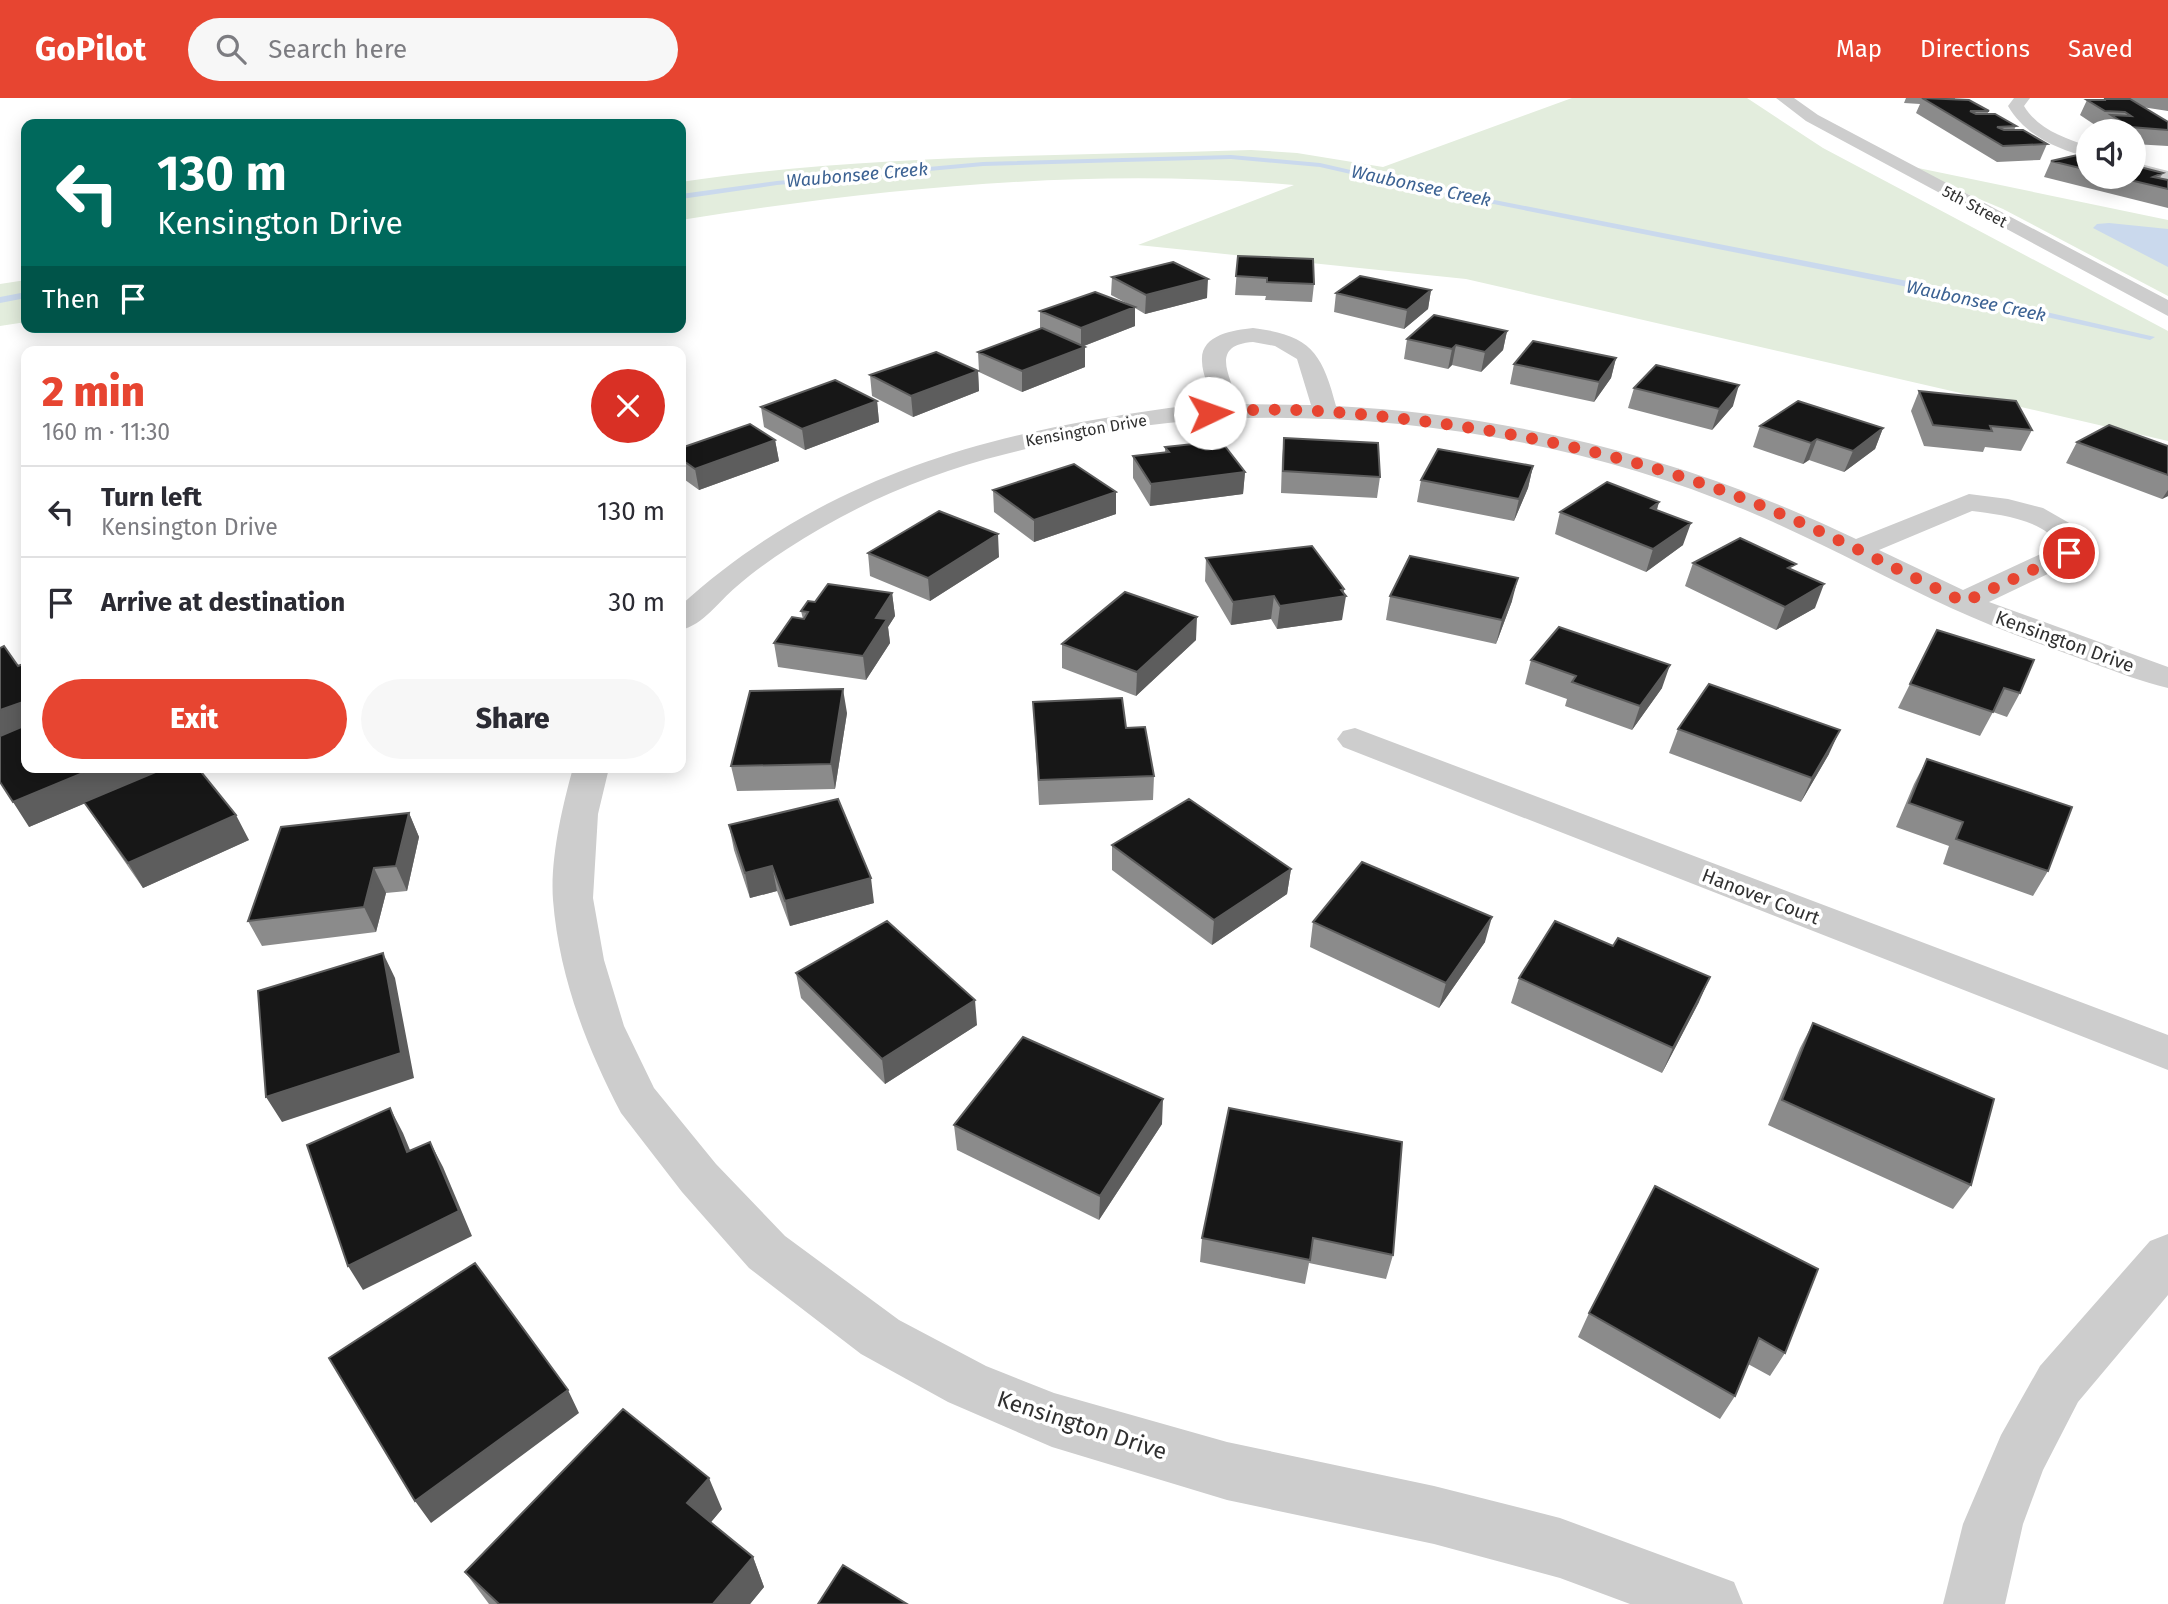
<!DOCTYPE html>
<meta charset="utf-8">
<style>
:root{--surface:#fff;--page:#f7f7f7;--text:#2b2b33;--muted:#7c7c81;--line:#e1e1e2;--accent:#e74531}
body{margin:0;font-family:"Fira Sans",sans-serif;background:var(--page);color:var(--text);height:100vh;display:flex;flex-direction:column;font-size:26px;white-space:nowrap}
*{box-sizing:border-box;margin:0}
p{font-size:23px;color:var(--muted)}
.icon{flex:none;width:38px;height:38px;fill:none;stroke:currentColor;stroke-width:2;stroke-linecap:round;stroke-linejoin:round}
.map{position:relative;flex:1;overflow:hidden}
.details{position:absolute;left:21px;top:248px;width:665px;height:427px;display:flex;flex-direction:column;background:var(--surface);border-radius:14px;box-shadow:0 4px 18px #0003}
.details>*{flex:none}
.guide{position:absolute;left:21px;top:21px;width:665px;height:214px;border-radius:14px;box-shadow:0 4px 18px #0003;background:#00695c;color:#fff;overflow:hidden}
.controls{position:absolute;left:2076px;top:21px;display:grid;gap:14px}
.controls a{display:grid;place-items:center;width:70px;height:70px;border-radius:50%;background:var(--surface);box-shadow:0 4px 18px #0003;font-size:35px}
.pin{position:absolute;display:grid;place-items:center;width:60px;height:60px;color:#fff;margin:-30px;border:4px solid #fff;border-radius:50%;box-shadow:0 2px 7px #0007}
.me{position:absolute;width:77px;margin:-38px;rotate:87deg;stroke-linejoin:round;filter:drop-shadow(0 0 5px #0008)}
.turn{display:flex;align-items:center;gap:24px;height:147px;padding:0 21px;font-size:32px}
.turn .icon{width:91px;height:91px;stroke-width:2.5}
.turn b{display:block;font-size:49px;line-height:60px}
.then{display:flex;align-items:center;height:66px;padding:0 21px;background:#0003;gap:14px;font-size:26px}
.round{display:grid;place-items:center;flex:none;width:74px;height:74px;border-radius:37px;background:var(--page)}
.summary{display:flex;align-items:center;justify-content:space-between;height:119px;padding:0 21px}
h1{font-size:42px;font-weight:800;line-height:52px;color:var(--accent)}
.button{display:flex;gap:14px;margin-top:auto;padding:14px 21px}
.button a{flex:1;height:80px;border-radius:42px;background:var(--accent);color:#fff;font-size:28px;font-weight:800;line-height:80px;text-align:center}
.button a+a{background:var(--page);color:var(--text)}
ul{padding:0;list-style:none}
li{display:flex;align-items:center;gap:21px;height:91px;padding:0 21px;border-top:2px solid var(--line)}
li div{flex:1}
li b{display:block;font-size:26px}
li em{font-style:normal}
header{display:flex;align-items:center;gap:42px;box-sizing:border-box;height:98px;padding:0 35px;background:var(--accent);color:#fff}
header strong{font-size:33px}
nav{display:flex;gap:38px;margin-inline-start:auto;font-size:24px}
.search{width:490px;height:63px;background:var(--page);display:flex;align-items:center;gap:18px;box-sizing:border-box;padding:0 24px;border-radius:38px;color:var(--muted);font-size:26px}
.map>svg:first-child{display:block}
.green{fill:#e3eddd}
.water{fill:#cad9ed}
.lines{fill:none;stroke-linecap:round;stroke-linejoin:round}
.stream{fill:#cad9ed;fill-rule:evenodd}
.street{fill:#cdcdcd;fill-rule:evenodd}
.wall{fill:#8b8b8b}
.shaded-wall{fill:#5d5d5d}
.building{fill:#171717;stroke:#5d5d5d;stroke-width:2}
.route{stroke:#e74531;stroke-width:12;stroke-dasharray:0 21.6}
.labels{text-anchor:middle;stroke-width:7;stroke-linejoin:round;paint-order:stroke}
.far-street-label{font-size:16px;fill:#303030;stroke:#fff}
.far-water-label{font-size:18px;font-style:italic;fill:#3c6293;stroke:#fff}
.street-label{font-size:19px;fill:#303030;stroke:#fff}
.near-street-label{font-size:23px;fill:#303030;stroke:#fff}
</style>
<header>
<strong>GoPilot</strong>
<div class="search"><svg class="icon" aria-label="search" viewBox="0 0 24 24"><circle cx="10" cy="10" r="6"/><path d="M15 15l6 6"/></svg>Search here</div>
<nav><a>Map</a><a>Directions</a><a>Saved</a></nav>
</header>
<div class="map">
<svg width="2168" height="1506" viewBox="0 0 2168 1506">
<rect width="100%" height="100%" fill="#fff"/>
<!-- green -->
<path class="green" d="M 1572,0 L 1747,0 L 1823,50 L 2168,233 L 2168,343 L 1466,181 L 1138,147 L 1294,87 C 1090,69 883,90 681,122 L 681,84 C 869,56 1061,58 1251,52 L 1297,55 L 1383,69 Z
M 1894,65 L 2168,122 L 2168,198 L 2003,111 Z
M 26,182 L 26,224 L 0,228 L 0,186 Z"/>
<!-- water -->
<path class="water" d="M 2109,125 L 2168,131 L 2168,169 L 2093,130 L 2097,126 Z"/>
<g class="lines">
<!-- stream -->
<path class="stream" d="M 1231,57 L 1320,65 L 1403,84 L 1938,189 L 2155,239 L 2150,242 L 1938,195 L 1403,88 L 1320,69 L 1231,61 L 983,68 L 777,87 L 681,101 L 681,96 L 777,83 L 983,64 Z
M 26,194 L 26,200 L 0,205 L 0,199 Z"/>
<!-- street -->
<path class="street" d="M 1776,0 L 1794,0 L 1818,17 L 2168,202 L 2168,218 L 1806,23 Z
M 2014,0 L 2030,0 L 2024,8 C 2038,31 2064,40 2088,48 L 2088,59 C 2056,51 2025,37 2008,8 Z
M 2133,64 L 2168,73 L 2168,83 L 2133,74 Z
M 1253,230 C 1310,237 1322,254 1336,308 C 1516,317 1694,363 1856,441 L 1969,396 L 2008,401 L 2043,410 L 2078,430 L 2088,448 L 2079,461 L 1989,504 L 2168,569 L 2168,590 C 2142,584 2117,574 2092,565 C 2045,548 1997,531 1951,510 C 1888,481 1828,448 1764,420 C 1596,346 1401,313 1219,321 C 1148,324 1074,338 1006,356 C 929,375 854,407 787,451 C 770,462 752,475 736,489 C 719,503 703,527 681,532 L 681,507 C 799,400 937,349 1093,322 C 1133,315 1174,308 1214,306 C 1211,293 1202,277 1202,263 C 1200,237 1233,232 1253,230 ZM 1253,244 L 1275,248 L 1297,261 L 1311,307 L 1239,306 C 1230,278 1209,247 1253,244 ZM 1972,413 C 1997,416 2048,422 2058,448 L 1963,492 L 1879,452 Z
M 1355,630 L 2168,937 L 2168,972 L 1343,649 L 1337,641 L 1343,633 Z
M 573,670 L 609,670 L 598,716 L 593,800 L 604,862 L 624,928 L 654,990 L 716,1066 L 785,1138 L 899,1222 L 986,1268 L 1054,1295 L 1227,1344 L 1434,1388 L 1560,1420 L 1734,1484 L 1743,1506 L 1630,1506 L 1560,1480 L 1434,1446 L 1227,1402 L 1052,1349 L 948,1304 L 861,1256 L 749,1170 L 682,1094 L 621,1015 C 586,948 559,878 553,802 C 550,762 562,709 573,670 Z
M 2168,1136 L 2168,1197 L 2078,1304 L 2043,1372 L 2023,1426 L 2005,1506 L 1943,1506 L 1963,1426 L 2001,1337 L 2040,1268 L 2150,1143 Z"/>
</g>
<!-- wall -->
<path class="wall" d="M 1906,0 L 1955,0 L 1955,1 L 1989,13 L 1987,16 L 2016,28 L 2014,32 L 2047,46 L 2040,62 L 1997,64 L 1916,15 L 1920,6 L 1904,5 Z
M 2114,0 L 2168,0 L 2168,13 L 2142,9 L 2168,24 L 2168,48 L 2133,46 L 2133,33 L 2105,33 L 2104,32 L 2105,29 L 2098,29 L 2080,17 L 2087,2 L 2103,2 L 2104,1 L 2114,1 Z
M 2088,57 L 2088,79 L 2133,79 L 2163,75 L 2160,80 L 2168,82 L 2168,110 L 2044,79 L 2051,63 Z
M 1238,158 L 1314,186 L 1312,204 L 1265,202 L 1266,198 L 1235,197 Z
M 1112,179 L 1207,200 L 1145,216 L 1135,210 L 1135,228 L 1084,248 L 1085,249 L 1085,269 L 1022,294 L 979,274 L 978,254 L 1040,231 L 1040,213 L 1128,206 L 1111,197 Z
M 1431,192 L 1428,211 L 1404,231 L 1334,214 L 1336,195 Z
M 1507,233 L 1503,252 L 1481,274 L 1452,267 L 1448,271 L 1404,261 L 1407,241 Z
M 1616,260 L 1611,280 L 1594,304 L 1510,286 L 1514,266 Z
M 978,273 L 979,293 L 913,319 L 872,298 L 870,277 Z
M 1634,290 L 1733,308 L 1712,332 L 1628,310 Z
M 1919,293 L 2032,332 L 2021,353 L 1985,349 L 1983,354 L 1924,348 L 1911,313 Z
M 877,303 L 879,324 L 805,352 L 764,329 L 761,309 Z
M 1760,328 L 1883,330 L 1875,351 L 1844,374 L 1809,362 L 1803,366 L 1753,349 Z
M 1284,340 L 1380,379 L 1377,400 L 1281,395 L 1282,361 Z
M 775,342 L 779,363 L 699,392 L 681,379 L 681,350 Z
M 2077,344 L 2168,348 L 2168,398 L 2162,401 L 2066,365 Z
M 1165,349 L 1245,374 L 1243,396 L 1150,408 L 1133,380 L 1133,358 L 1165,355 Z
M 1533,368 L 1528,390 L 1514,423 L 1417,404 L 1421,382 Z
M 993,392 L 1116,394 L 1116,416 L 1034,444 L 994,414 Z
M 1659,404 L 1657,412 L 1683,447 L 1646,474 L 1555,436 L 1560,414 Z
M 868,455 L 999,459 L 930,503 L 870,478 Z
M 1206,460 L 1343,495 L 1342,522 L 1277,531 L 1271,521 L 1231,527 L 1205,483 Z
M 1693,465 L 1793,472 L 1815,510 L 1776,532 L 1685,488 Z
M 892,495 L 895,518 L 888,529 L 890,545 L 866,582 L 778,569 L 774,545 L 803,521 L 801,513 L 815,504 Z
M 1390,498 L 1512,503 L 1496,546 L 1386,522 Z
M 1937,532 L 2020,595 L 2007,619 L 1993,614 L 1980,638 L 1898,610 Z
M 1196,542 L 1136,598 L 1062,570 L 1062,546 Z
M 1531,562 L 1662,590 L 1632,632 L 1565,608 L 1567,601 L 1525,586 Z
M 1033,604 L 1126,630 L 1154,678 L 1153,702 L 1039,707 Z
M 847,615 L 835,691 L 737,693 L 731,668 Z
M 1678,631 L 1829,656 L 1801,704 L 1669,655 Z
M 1927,661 L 2048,773 L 2033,798 L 1943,766 L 1949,748 L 1896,729 L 1914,686 Z
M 26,670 L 149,670 L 152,676 L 249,742 L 143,790 L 100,728 L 85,705 L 29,729 Z
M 409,715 L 419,739 L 407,793 L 386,795 L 376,834 L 262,848 L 248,823 Z
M 729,727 L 874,805 L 790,828 L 777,793 L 750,800 L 734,752 Z
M 1112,747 L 1291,771 L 1287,796 L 1212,847 L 1112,772 Z
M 1313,824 L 1485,844 L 1439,910 L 1310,849 Z
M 796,875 L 977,927 L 885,986 L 801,900 Z
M 1519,880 L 1699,904 L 1662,975 L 1511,905 Z
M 1813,925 L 1971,1087 L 1953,1111 L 1768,1027 L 1800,950 Z
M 1229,1010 L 1393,1157 L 1386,1181 L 1309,1165 L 1305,1186 L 1200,1164 L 1202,1140 Z
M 1162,1026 L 1099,1122 L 957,1052 L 954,1027 Z
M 1818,1171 L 1785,1255 L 1770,1278 L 1748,1266 L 1735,1298 L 1720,1321 L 1578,1239 L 1589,1215 Z
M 722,1411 L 711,1424 L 753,1459 L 764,1489 L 750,1506 L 489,1506 L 465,1474 Z"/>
<!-- shaded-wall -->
<path class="shaded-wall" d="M 1208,181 L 1207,200 L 1145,216 L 1146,197 Z
M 1431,192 L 1428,211 L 1404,231 L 1407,212 Z
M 1135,209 L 1135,228 L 1081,249 L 1081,230 Z
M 1507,233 L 1503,252 L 1481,274 L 1485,254 Z
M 1456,247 L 1452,267 L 1448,271 L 1452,251 Z
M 1085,249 L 1085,269 L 1022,294 L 1022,273 Z
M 1616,260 L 1611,280 L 1594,304 L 1599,284 Z
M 978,273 L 979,293 L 913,319 L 911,298 Z
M 1739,287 L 1733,308 L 1712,332 L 1719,311 Z
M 877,303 L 879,324 L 805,352 L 802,331 Z
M 1883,330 L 1875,351 L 1844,374 L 1853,353 Z
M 1817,341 L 1809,362 L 1803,366 L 1811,345 Z
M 775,342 L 779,363 L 699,392 L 695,371 Z
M 1533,368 L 1528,390 L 1514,423 L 1519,401 Z
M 1245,374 L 1243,396 L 1150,408 L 1151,386 Z
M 2168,392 L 2168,398 L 2162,401 Z
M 1116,394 L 1116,416 L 1034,444 L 1034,422 Z
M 1659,404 L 1652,426 L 1651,410 Z
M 1691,425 L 1683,447 L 1646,474 L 1653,451 Z
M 998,436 L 999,459 L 930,503 L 928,480 Z
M 1518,480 L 1512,503 L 1496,546 L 1502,522 Z
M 1824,486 L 1815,510 L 1776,532 L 1785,509 Z
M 1344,491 L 1343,499 L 1346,498 L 1342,522 L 1277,531 L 1280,508 Z
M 892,495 L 895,518 L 888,529 L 890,545 L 866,582 L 863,558 L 876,520 Z
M 1274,498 L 1271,521 L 1231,527 L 1233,504 Z
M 1197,519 L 1196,542 L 1136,598 L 1137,574 Z
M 1670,567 L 1662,590 L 1632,632 L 1640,608 Z
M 843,591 L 847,615 L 835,691 L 831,666 Z
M 26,603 L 26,632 L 0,642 L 0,612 Z
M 1840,632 L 1829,656 L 1801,704 L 1812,680 Z
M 95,670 L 149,670 L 152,677 L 29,729 L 13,704 Z
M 409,715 L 419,739 L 407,793 L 396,768 Z
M 236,717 L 249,742 L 143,790 L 128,765 Z
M 772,768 L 777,793 L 750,800 L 745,775 Z
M 374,770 L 386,795 L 376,834 L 364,809 Z
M 1291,771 L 1287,796 L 1212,847 L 1214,822 Z
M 871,780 L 874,805 L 790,828 L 785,803 Z
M 1492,819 L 1485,844 L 1439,910 L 1446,885 Z
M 383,855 L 395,880 L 414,980 L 282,1024 L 266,999 Z
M 1710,879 L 1699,904 L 1662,975 L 1673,950 Z
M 975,902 L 977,927 L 885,986 L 882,961 Z
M 1163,1001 L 1162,1026 L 1099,1122 L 1100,1098 Z
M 390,1010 L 403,1035 L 421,1079 L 407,1054 Z
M 430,1044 L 443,1069 L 472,1138 L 363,1192 L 348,1168 Z
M 568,1292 L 579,1315 L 431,1425 L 415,1403 Z
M 709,1380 L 722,1411 L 701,1436 L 687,1405 Z
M 753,1459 L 764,1489 L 750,1506 L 713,1506 Z"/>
<!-- building -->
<path class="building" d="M 1922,0 L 1969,2 L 1989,13 L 1970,13 L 1976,16 L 1995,16 L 2016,28 L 1997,29 L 2004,32 L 2023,32 L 2047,46 L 2003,48 Z
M 2104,1 L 2130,1 L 2168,24 L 2168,32 L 2130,29 L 2111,17 L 2131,18 L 2125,14 L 2105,13 L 2087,2 L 2106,2 Z
M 2082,56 L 2088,57 L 2088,72 L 2051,63 Z
M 2140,69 L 2163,75 L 2153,79 L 2168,82 L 2168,91 L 2117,79 L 2133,79 L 2133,72 Z
M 1238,158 L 1313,161 L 1314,186 L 1267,184 L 1267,180 L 1236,178 Z
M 1173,164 L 1208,181 L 1146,197 L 1112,179 Z
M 1360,178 L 1431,192 L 1407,212 L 1336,195 Z
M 1095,194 L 1135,209 L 1081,230 L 1040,213 Z
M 1434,217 L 1507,233 L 1485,254 L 1456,247 L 1452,251 L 1407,241 Z
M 1042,230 L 1085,249 L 1022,273 L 978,254 Z
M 1533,243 L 1616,260 L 1599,284 L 1514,266 Z
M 936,254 L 978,273 L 911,298 L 870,277 Z
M 1656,267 L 1739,287 L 1719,311 L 1634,290 Z
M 835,282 L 877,303 L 802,331 L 761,309 Z
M 1919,293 L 2016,303 L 2032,332 L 1990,328 L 1992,333 L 1933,327 Z
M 1798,303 L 1883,330 L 1853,353 L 1817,341 L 1811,345 L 1760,328 Z
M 750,326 L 775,342 L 695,371 L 681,361 L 681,350 Z
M 2109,327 L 2168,348 L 2168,377 L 2077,344 Z
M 1284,340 L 1378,345 L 1380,379 L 1283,373 Z
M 1221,343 L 1245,374 L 1151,386 L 1133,358 L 1169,354 L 1165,349 Z
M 1438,351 L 1533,368 L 1519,401 L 1421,382 Z
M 1074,366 L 1116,394 L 1034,422 L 993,392 Z
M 1607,384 L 1659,404 L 1651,410 L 1691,425 L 1653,451 L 1560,414 Z
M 939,413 L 998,436 L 928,480 L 868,455 Z
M 1740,440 L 1796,466 L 1788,470 L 1824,486 L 1785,509 L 1693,465 Z
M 1312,448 L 1344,491 L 1341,492 L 1346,498 L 1280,508 L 1274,498 L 1233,504 L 1206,460 Z
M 1410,458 L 1518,480 L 1502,522 L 1390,498 Z
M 828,486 L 892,495 L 876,520 L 887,521 L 863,558 L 774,545 L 792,519 L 804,521 L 808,514 L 801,513 L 808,503 L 815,504 Z
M 1125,494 L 1197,519 L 1137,574 L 1062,546 Z
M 1559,529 L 1670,567 L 1640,608 L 1572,584 L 1576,578 L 1531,562 Z
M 1937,532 L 2034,562 L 2020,595 L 2004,590 L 1993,614 L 1910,586 Z
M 4,548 L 18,568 L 26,565 L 26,603 L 0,612 L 0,550 Z
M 1709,586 L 1840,632 L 1812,680 L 1678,631 Z
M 843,591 L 831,666 L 731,668 L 750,593 Z
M 1122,600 L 1126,630 L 1145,629 L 1154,678 L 1039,682 L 1033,604 Z
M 26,627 L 26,670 L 95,670 L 13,704 L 0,684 L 0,638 Z
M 1927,661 L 2072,709 L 2048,773 L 1956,741 L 1963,724 L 1909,705 Z
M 165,670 L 198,670 L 236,717 L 128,765 L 84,704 Z
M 838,701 L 871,780 L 785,803 L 772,768 L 745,775 L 729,727 Z
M 1189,701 L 1291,771 L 1214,822 L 1112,747 Z
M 409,715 L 396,768 L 374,770 L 364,809 L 248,823 L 281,729 Z
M 1362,764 L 1492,819 L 1446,885 L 1313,824 Z
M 887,823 L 975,902 L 882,961 L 796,875 Z
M 1555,823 L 1613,848 L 1618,840 L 1710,879 L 1673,950 L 1519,880 Z
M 383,855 L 401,955 L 266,999 L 258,893 Z
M 1813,925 L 1994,1001 L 1971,1087 L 1782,1002 Z
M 1023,939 L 1163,1001 L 1100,1098 L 954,1027 Z
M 390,1010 L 407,1054 L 430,1044 L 459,1113 L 348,1168 L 307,1047 Z
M 1229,1010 L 1402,1044 L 1393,1157 L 1313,1140 L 1310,1162 L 1202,1140 Z
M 1655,1088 L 1818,1171 L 1785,1255 L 1759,1240 L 1735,1298 L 1589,1215 Z
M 475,1165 L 568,1292 L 415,1403 L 329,1260 Z
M 623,1311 L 709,1380 L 687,1405 L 753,1459 L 713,1506 L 499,1506 L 465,1474 Z
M 843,1467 L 907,1506 L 818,1506 Z"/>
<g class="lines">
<!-- route -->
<path class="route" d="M 1210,315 C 1271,308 1335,313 1396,320 C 1515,333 1635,358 1747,402 C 1821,431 1892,469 1964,504 L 2069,455"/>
</g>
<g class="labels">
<!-- far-street labels -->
<g class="far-street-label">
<text transform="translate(1975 108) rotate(28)" y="6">5th Street</text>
<text transform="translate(1086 332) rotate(-10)" y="6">Kensington Drive</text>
</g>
<!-- far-water labels -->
<g class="far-water-label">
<text transform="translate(857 77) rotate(-5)" y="6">Waubonsee Creek</text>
<text transform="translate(1421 88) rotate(12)" y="6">Waubonsee Creek</text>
<text transform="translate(1976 203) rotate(12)" y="6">Waubonsee Creek</text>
</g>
<!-- street labels -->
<g class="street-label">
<text transform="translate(2065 543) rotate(20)" y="7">Kensington Drive</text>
<text transform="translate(1761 798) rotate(21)" y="7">Hanover Court</text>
</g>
<!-- near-street labels -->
<g class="near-street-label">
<text transform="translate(1082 1327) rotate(18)" y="8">Kensington Drive</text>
</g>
</g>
</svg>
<div class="controls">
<a><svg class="icon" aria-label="sound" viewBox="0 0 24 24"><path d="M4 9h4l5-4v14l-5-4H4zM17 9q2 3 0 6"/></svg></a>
</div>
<div class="pin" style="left:2069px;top:455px;background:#d93025"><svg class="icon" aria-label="arrive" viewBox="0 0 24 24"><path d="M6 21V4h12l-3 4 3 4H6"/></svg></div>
<svg class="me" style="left:1210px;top:315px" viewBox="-20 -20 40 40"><circle r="19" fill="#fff"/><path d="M0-13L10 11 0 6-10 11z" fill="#e74531"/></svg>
<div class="guide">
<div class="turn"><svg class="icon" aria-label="left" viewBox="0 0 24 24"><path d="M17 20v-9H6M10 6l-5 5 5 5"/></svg><div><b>130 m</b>Kensington Drive</div></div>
<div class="then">Then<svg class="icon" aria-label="arrive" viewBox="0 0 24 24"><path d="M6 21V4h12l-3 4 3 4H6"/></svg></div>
</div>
<section class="details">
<div class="summary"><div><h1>2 min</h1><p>160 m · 11:30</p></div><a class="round" style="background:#d93025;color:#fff"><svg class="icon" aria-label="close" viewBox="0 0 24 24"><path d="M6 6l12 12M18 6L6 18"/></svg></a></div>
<ul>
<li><svg class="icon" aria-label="left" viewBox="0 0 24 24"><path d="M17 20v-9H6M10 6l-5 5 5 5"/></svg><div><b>Turn left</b><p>Kensington Drive</p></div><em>130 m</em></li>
<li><svg class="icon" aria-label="arrive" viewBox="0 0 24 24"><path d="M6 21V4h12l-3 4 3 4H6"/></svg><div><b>Arrive at destination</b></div><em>30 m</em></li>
</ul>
<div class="button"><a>Exit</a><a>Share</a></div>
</section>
</div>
